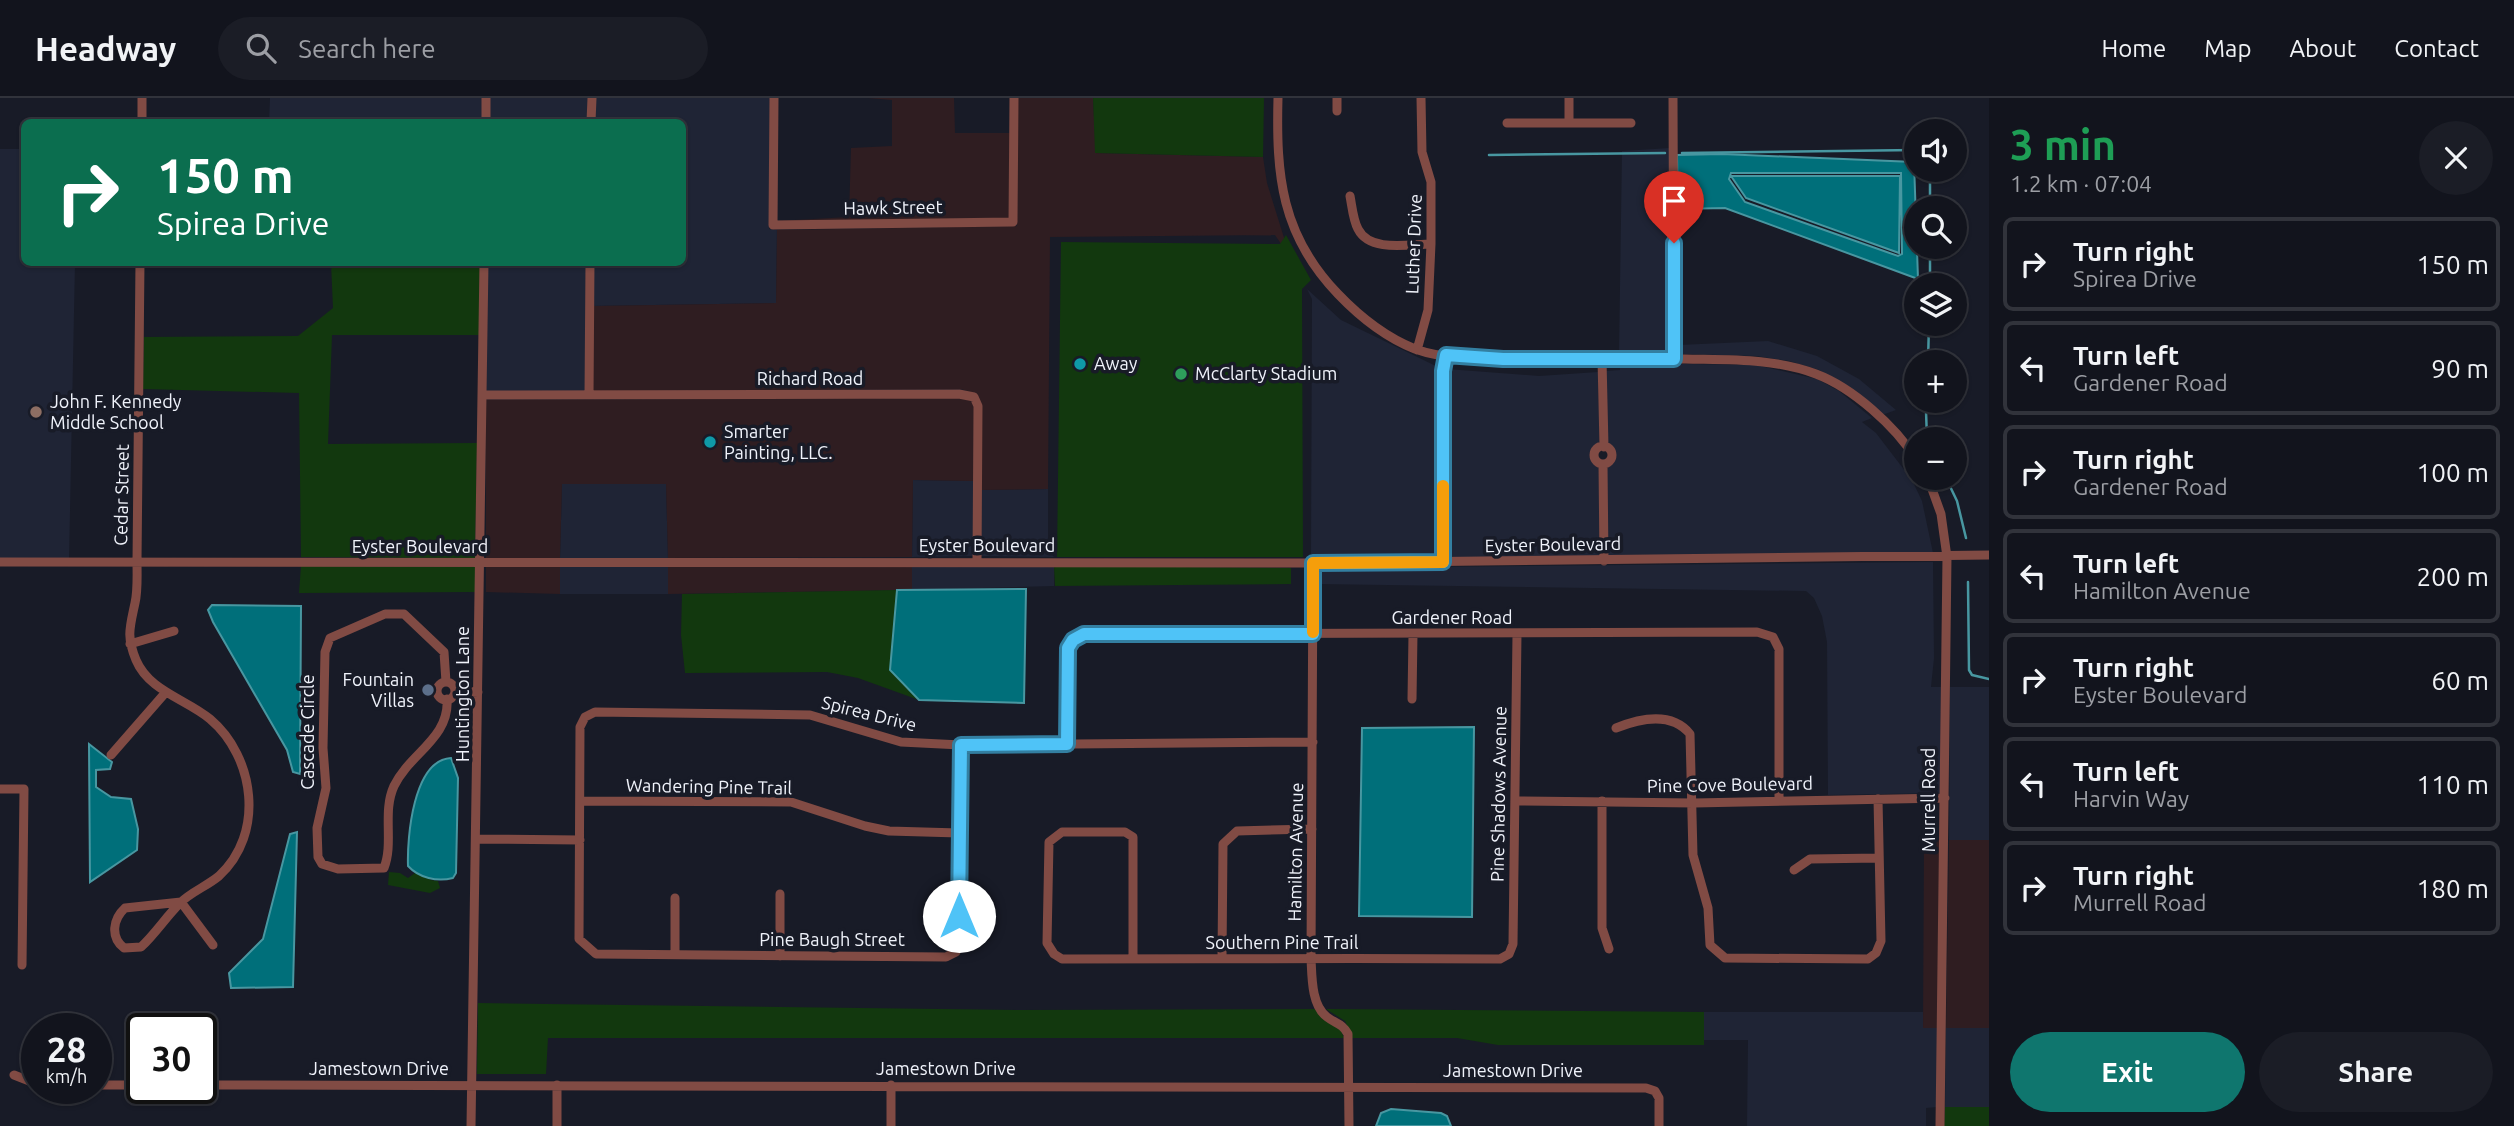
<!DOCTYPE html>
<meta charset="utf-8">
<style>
:root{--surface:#12141d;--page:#1b1d26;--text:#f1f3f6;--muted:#9c9ea4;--line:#31333b;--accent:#0f766e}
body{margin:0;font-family:Ubuntu,sans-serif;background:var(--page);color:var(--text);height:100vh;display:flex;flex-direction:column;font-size:26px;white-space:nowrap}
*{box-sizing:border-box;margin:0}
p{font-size:23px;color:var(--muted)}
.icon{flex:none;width:38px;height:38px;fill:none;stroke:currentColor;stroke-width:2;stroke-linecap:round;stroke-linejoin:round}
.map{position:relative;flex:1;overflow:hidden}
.details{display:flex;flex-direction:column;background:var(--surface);width:525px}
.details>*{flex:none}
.hud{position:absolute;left:21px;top:21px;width:665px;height:147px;border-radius:10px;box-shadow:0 2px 5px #0004,0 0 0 2px var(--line);background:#0b6e4f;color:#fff;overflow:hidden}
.fabs{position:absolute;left:1904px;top:21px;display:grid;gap:14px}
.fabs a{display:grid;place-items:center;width:63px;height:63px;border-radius:50%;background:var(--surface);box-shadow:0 2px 5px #0004,0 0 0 2px var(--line);font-size:35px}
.speed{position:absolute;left:21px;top:915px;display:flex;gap:14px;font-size:35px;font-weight:700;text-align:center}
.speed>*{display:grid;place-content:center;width:91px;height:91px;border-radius:50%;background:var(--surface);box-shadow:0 2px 5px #0004,0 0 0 2px var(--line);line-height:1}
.speed small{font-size:18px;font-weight:400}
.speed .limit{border:4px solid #111;border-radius:10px;background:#fff;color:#111}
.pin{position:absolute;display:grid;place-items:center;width:60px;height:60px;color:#fff;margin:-72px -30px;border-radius:50% 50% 50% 0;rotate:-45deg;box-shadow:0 0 7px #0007}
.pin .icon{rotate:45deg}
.me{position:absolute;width:77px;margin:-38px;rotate:0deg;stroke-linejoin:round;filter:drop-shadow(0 0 5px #0008)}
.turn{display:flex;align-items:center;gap:24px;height:147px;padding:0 21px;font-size:32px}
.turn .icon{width:91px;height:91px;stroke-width:2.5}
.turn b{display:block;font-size:49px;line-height:60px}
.round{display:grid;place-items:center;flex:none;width:74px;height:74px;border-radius:37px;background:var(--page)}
.headline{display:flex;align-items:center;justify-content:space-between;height:119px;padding:0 21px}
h1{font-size:42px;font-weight:600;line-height:52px;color:#1e9e55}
.button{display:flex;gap:14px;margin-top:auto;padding:14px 21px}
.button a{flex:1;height:80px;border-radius:42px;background:var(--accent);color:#fff;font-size:28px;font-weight:600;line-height:80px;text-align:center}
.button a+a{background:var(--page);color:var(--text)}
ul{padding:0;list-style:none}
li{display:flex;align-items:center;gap:21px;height:94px;margin:0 14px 10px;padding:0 7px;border:4px solid var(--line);border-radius:10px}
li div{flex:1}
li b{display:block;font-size:26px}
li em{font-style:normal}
header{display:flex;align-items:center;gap:42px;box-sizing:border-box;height:98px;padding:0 35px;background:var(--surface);border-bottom:2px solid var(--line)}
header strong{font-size:33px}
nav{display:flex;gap:38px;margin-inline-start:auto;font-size:24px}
.search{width:490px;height:63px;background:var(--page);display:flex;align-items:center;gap:18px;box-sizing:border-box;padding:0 24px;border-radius:38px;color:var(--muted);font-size:26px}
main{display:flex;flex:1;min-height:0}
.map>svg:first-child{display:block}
.built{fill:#1f2435}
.industrial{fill:#2f1d21}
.green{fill:#12380e}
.water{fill:#006f7a;stroke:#4897a1;stroke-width:2;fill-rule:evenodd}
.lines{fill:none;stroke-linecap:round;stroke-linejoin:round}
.stream{stroke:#4897a1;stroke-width:2.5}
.minor{stroke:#814b44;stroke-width:9}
.route-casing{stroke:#337fa1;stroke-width:18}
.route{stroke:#4fc3f7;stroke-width:12}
.slow{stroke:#f59e0b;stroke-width:12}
.culture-dot{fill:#0f9aa8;stroke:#181b27;stroke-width:2.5}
.leisure-dot{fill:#2e9e5b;stroke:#181b27;stroke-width:2.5}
.education-dot{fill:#8d6e63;stroke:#181b27;stroke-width:2.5}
.service-dot{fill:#5c6f8a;stroke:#181b27;stroke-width:2.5}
.labels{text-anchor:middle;stroke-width:7;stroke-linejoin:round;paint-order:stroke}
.street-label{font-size:18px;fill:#f0f3fb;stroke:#181b27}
.poi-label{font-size:18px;fill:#f0f3fb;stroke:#181b27;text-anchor:start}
</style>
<header>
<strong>Headway</strong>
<div class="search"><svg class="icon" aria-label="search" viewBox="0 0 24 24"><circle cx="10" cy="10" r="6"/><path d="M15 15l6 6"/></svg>Search here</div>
<nav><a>Home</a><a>Map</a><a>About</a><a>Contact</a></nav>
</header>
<main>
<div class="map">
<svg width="1989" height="1028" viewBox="0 0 1989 1028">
<rect width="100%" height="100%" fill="#181b27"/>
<!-- built -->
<path class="built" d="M 270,0 L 482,0 L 482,24 L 269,24 Z
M 490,0 L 588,0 L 588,24 L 490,24 Z
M 596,0 L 770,0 L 769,131 L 777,132 L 776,205 L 593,208 L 594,165 L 682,164 L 682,24 L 595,24 Z
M 1670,50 L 1670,256 L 1619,256 L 1622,53 Z
M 0,51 L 24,51 L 24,164 L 75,165 L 69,463 L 0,464 Z
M 488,165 L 586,165 L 585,293 L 486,293 Z
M 1307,191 L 1341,222 L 1440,270 L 1439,460 L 1314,459 L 1311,456 L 1312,201 Z
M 1678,209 L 1679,247 L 1768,243 L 1817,258 L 1859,281 L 1896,312 L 1882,317 L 1843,286 L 1819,272 L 1789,263 L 1756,258 L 1678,256 Z
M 1620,265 L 1756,267 L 1817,281 L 1839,293 L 1872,320 L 1862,324 L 1876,335 L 1912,382 L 1922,403 L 1933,455 L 1607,458 L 1607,370 L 1613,365 L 1616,356 L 1607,345 L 1606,273 L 1620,272 Z
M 1447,271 L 1539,278 L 1598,274 L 1600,345 L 1593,349 L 1590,358 L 1599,370 L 1600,458 L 1447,460 Z
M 913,382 L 973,383 L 973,458 L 912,459 Z
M 562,386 L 666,386 L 668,460 L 560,460 Z
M 1048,391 L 1048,452 L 1054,459 L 981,458 L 981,392 Z
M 1933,464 L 1934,560 L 1931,589 L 1942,589 L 1941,695 L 1828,697 L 1827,544 L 1822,518 L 1814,500 L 1806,493 L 1317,486 L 1317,470 Z
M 912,468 L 1054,468 L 1054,488 L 912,492 Z
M 560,469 L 668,469 L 668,496 L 560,496 Z
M 1950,589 L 1989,589 L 1989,742 L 1949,742 Z
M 1704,914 L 1923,914 L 1923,930 L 1938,930 L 1937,1009 L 1926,1010 L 1926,1028 L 1747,1028 L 1748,942 L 1704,942 Z
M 1946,930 L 1989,930 L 1989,1009 L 1945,1009 Z"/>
<!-- industrial -->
<path class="industrial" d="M 868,0 L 954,0 L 955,35 L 1010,35 L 1009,120 L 777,123 L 849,119 L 851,50 L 892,48 L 892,2 Z
M 1018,0 L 1093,0 L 1096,55 L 1263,59 L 1267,85 L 1290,159 L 1275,137 L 1050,139 L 1048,391 L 981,392 L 975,295 L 960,291 L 593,293 L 593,208 L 776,205 L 777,132 L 1017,128 Z
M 959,300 L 971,303 L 974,309 L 973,383 L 913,382 L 912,459 L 668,460 L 666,386 L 562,386 L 560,460 L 486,460 L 486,302 Z
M 912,468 L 912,492 L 668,496 L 668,469 Z
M 486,469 L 560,469 L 560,496 L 486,494 Z
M 1924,742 L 1941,742 L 1938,930 L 1923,930 Z
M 1949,742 L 1989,742 L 1989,930 L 1946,930 Z"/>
<!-- green -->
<path class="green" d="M 1093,0 L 1264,0 L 1263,59 L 1095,55 Z
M 1286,137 L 1311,182 L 1302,191 L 1303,459 L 1057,459 L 1061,144 L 1280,146 Z
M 331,165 L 480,165 L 479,237 L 332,237 L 328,346 L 477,345 L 475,460 L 301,459 L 299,295 L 143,291 L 144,239 L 298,238 L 333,210 Z
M 301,468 L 475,469 L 475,494 L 299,495 Z
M 1054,468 L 1291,470 L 1291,486 L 1055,488 Z
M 897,492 L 890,572 L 919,602 L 858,580 L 827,574 L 685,575 L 681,537 L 682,496 Z
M 389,774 L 400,775 L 408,780 L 415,775 L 427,777 L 430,782 L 438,783 L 440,790 L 430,795 L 388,787 Z
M 478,905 L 1017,912 L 1316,911 L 1324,922 L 1340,930 L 1344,940 L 548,940 L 546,976 L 477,976 Z
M 1326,911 L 1704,914 L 1704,947 L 1498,947 L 1457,940 L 1352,940 L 1345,923 Z
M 1945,1009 L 1989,1009 L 1989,1028 L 1944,1028 Z"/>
<!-- water -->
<path class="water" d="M 1722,56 L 1914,64 L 1918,181 L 1725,110 L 1678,111 L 1677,57 ZM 1731,75 L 1901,75 L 1902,156 L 1898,158 L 1745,104 L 1729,81 Z
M 1731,78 L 1900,78 L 1899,155 L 1746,100 Z
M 1026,491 L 1024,605 L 919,602 L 890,572 L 897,492 Z
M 212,507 L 301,508 L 300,676 L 293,674 L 287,652 L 213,524 L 208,512 Z
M 1474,629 L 1472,819 L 1359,818 L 1362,630 Z
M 89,646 L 112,664 L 110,671 L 96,672 L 96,689 L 111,699 L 131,701 L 138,731 L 137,752 L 90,784 Z
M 451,660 L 458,680 L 456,775 L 453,780 C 437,784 419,780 408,768 C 407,740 413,662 451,660 Z
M 297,734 L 293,889 L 231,890 L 229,875 L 263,841 L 290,736 Z
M 1391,1011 L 1441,1015 L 1447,1018 L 1451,1028 L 1376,1028 L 1381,1015 Z"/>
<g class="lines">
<!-- stream -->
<path class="stream" d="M 1682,55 L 1916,52
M 1489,57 L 1665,55
M 1930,110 L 1930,72
M 1930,187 L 1930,149
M 1928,264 L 1929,226
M 1926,313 L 1927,341
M 1946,380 L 1957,403 L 1966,440
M 1968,484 L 1969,572 L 1972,577 L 1989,581"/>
<!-- minor -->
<path class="minor" d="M 774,0 L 773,127 L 1013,124 L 1014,0
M 1278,0 C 1276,77 1281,137 1338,196 C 1360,219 1385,239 1415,251 C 1448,263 1491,261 1526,261 C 1579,261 1632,260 1685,261 C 1729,262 1774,260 1816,276 C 1853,290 1895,328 1916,361
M 1569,0 L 1569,24
M 1673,0 L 1674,261
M 1337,13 L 1337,0
M 142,24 L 142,0
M 486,24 L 486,0
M 591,24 L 592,0
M 1507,25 L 1631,25
M 1350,98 C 1352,108 1353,122 1358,131 C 1370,155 1410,146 1431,146
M 140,164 L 137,463 C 137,477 138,492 135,505 C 130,529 126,538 136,562 C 149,593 186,601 210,621 C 255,659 265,736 219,778 C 207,788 191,794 180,805 C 166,819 155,836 141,849 L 124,850 C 110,839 113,821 125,810 L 181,804 L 213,847
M 1417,252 L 1428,212 L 1431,146 L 1431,84 L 1422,54 L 1421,0
M 1602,261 L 1604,349
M 482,297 L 959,296 L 974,299 L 978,308 L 977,463
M 589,297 L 590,164
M1594 357a9 9 0 1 1 18 0a9 9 0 1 1-18 0Z
M 1603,366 L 1604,463
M 1928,380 L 1941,416 L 1947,459 L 1940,1028
M 0,464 L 1313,465 L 1989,457
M 1443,464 L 1443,273 L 1446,257
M 1313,465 L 1311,860 C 1312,878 1311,907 1327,919 C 1336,926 1342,925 1348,936 L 1349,1028
M 130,546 L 174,533
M 446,584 L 444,554 L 404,516 L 385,516 L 330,540 L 325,554 L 323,650 L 326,690 L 317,730 L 318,759 L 322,766 L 338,771 L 384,770 C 394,745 382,714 394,688 C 409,656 450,640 447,601
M437 593a9 9 0 1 1 18 0a9 9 0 1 1-18 0Z
M 455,593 L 478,594
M 1412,601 L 1413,536
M 1616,630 C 1641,620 1672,614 1690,636 L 1693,757 L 1708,810 L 1710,847 L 1725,860 L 1868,861 L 1876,855 L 1881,843 L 1878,701
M 1067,646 L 1068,550 L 1073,542 L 1084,536 L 1757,534 L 1773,539 L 1779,551 L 1779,703
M 961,647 L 959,846 L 956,854 L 946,859 L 596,856 L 579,841 L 580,629 L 585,619 L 595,614 L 810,617 L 901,644 L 961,647 L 1313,644
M 111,657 L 166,594
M 0,691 L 24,691 L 22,867
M 580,703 L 791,704 L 865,728 L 889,733 L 959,735
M 1515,703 L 1694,705 L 1945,700
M 1602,703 L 1602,830 L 1609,851
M 477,741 L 580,742
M 1794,772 L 1810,761 L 1879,760
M 675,856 L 675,800
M 780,858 L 780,796
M 1222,860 L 1223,746 L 1237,733 L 1312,731
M 1133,861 L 1133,739 L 1125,734 L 1062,734 L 1049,744 L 1047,845 L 1054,856 L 1062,861 C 1208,861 1354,860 1500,861 L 1509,856 L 1513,846 L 1517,536
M 14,977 L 37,986
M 96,987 L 142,987
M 201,987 L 1646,990 L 1655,993 L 1659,1000 L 1659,1028
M 557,987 L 557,1028
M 891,987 L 891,1028
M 471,1028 L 484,164"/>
</g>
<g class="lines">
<defs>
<path id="route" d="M 959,818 L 961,647 L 1067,646 L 1068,550 L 1073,542 L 1084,536 L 1313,536 L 1313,465 L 1443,464 L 1443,273 L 1446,257 L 1503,261 L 1674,261 L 1674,145"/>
</defs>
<!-- route casing -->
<use href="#route" class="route-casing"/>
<!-- route -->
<use href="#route" class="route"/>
<!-- slow -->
<path class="slow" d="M 1313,534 L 1313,465 L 1443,464 L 1443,388"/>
</g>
<!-- markers -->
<g class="culture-dot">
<circle cx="1080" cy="266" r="7"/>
<circle cx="710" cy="344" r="7"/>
</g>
<circle class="leisure-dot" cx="1181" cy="276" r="7"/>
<circle class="education-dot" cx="36" cy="314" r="7"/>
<circle class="service-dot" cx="428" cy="592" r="7"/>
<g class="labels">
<!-- street labels -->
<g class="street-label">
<text transform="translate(893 110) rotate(-1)" y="6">Hawk Street</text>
<text transform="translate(1414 146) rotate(-88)" y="6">Luther Drive</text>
<text x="810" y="287">Richard Road</text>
<text transform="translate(122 397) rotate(-89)" y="6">Cedar Street</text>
<text transform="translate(1553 447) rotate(-1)" y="6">Eyster Boulevard</text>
<text x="987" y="454">Eyster Boulevard</text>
<text x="420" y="455">Eyster Boulevard</text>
<text x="1452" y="526">Gardener Road</text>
<text transform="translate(463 596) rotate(-90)" y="6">Huntington Lane</text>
<text transform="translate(869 616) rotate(14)" y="6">Spirea Drive</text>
<text transform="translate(308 634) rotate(-90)" y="6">Cascade Circle</text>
<text transform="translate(1730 687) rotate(-1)" y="6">Pine Cove Boulevard</text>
<text transform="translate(709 689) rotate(1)" y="6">Wandering Pine Trail</text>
<text transform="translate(1499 696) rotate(-89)" y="6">Pine Shadows Avenue</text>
<text transform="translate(1929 702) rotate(-90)" y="6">Murrell Road</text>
<text transform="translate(1296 754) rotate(-89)" y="6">Hamilton Avenue</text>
<text x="832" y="848">Pine Baugh Street</text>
<text x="1282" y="851">Southern Pine Trail</text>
<text x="379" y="977">Jamestown Drive</text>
<text x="946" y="977">Jamestown Drive</text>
<text x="1513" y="979">Jamestown Drive</text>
</g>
<!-- poi labels -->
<g class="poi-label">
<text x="1094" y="272">Away</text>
<text x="1195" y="282">McClarty Stadium</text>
<text x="50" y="310">John F. Kennedy<tspan x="50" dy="21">Middle School</tspan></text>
<text x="724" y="340">Smarter<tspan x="724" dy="21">Painting, LLC.</tspan></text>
<text x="414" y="588" text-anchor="end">Fountain<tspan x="414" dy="21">Villas</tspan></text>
</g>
</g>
</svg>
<div class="fabs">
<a><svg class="icon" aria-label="sound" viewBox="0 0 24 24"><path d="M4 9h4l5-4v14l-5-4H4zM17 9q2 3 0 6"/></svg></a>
<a><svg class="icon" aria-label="search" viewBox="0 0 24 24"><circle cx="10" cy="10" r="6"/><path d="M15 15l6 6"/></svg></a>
<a><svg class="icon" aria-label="layers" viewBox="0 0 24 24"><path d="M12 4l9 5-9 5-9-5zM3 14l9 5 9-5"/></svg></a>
<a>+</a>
<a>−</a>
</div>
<div class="speed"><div>28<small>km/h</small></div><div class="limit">30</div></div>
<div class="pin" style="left:1674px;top:145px;background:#d93025"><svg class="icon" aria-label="arrive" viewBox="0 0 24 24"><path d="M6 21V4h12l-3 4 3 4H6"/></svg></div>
<svg class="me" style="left:959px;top:818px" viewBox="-20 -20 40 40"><circle r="19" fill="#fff"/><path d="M0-13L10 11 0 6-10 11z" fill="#4fc3f7"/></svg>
<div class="hud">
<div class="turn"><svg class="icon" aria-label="right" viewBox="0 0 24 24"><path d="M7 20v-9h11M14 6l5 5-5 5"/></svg><div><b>150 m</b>Spirea Drive</div></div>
</div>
</div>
<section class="details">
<div class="headline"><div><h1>3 min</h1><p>1.2 km · 07:04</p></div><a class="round"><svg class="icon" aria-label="close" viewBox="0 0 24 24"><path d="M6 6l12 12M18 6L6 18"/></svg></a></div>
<ul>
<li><svg class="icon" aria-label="right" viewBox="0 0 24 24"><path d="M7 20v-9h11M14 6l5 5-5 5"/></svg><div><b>Turn right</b><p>Spirea Drive</p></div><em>150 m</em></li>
<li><svg class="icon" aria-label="left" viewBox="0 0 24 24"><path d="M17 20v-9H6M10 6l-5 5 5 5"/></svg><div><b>Turn left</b><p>Gardener Road</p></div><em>90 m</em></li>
<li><svg class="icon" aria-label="right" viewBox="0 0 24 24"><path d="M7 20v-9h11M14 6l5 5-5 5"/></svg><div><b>Turn right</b><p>Gardener Road</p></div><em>100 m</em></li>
<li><svg class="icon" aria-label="left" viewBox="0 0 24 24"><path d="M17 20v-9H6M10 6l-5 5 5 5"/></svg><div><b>Turn left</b><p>Hamilton Avenue</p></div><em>200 m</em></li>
<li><svg class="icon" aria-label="right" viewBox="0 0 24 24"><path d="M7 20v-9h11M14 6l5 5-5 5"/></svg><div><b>Turn right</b><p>Eyster Boulevard</p></div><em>60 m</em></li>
<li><svg class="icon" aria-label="left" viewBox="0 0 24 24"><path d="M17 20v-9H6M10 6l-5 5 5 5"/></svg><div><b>Turn left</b><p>Harvin Way</p></div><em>110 m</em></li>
<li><svg class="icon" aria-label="right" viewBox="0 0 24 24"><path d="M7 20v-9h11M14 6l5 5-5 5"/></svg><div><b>Turn right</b><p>Murrell Road</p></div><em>180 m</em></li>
</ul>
<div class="button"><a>Exit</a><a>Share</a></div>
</section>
</main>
